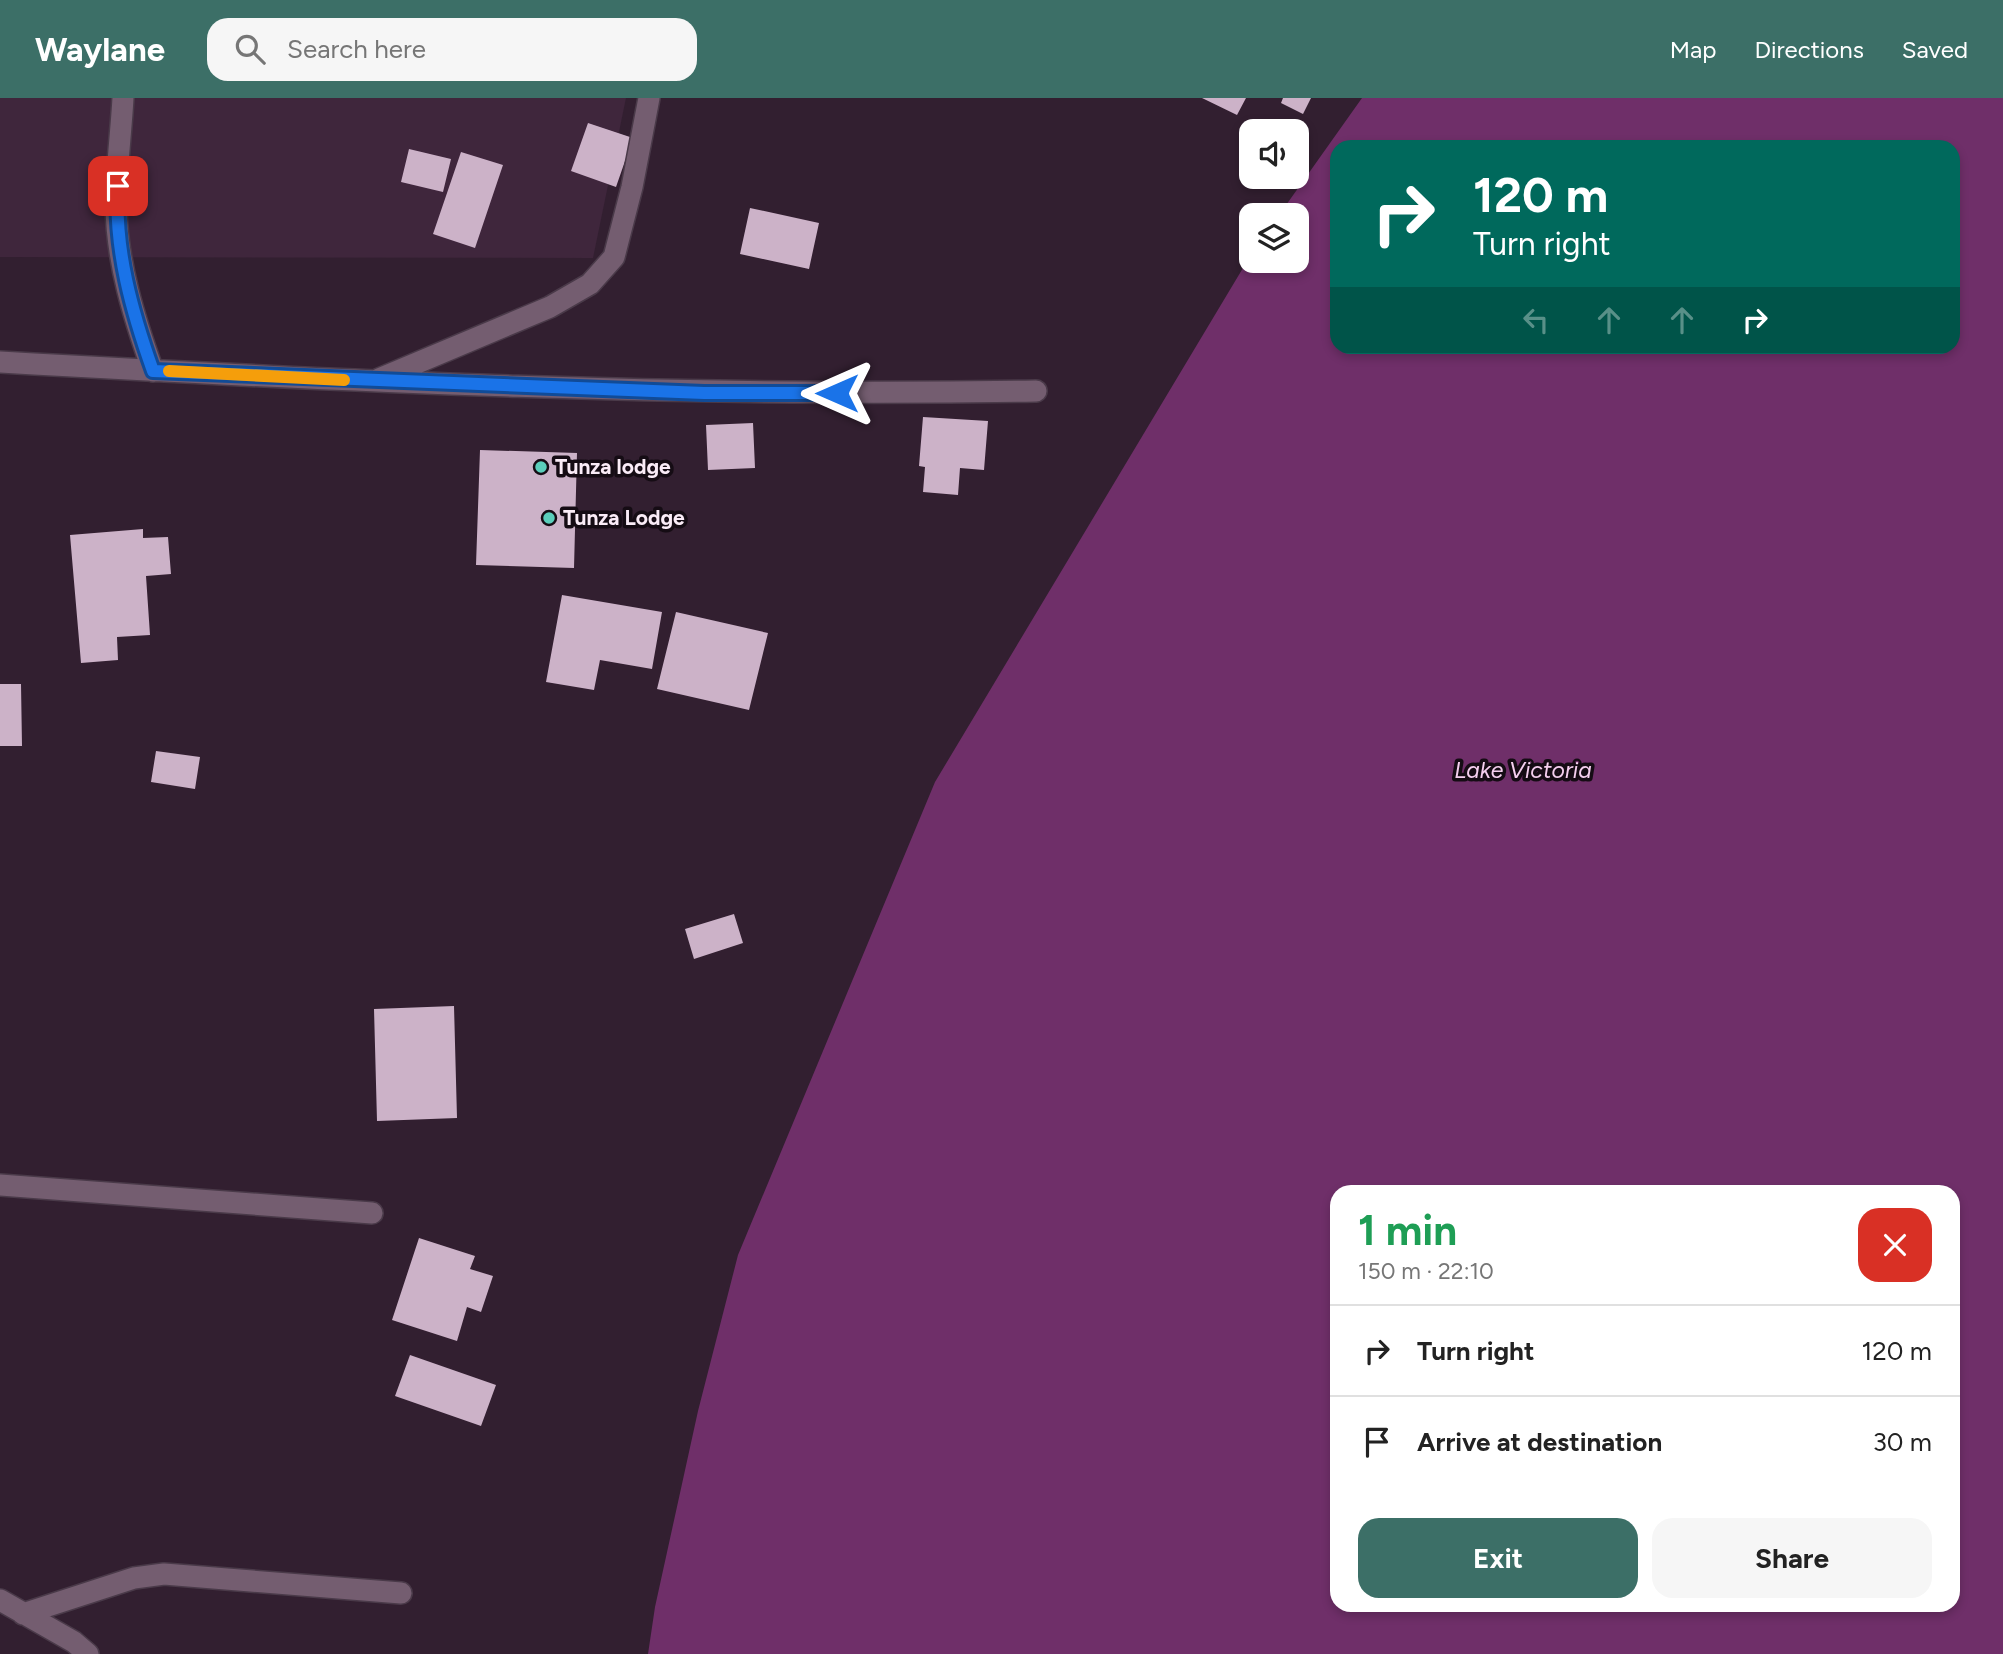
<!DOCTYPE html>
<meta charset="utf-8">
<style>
:root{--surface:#fff;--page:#f6f6f6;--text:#222;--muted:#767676;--line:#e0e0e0;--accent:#3c6f67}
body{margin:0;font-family:Figtree,sans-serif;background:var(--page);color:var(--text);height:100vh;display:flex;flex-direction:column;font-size:26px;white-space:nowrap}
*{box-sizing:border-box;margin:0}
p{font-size:23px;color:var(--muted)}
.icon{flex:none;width:38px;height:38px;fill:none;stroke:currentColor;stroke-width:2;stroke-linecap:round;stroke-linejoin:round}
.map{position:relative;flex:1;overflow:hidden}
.panel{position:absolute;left:1330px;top:1087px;width:630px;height:427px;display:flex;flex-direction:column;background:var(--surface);border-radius:21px;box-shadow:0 4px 10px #0003}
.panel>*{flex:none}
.hud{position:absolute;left:1330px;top:42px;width:630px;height:214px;border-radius:21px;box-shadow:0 4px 10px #0003;background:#00695c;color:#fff;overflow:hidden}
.tools{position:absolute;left:1239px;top:21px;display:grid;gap:14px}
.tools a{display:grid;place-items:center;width:70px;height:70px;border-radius:14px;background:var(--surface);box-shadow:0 4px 10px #0003;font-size:35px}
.pin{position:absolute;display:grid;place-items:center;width:60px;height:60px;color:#fff;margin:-30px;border-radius:14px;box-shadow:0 4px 10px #0006}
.me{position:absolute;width:77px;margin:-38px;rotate:270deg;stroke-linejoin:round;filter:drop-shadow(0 0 5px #0008)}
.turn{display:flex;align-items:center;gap:24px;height:147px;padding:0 28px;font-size:32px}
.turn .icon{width:91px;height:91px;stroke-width:2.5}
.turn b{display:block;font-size:49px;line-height:60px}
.lanes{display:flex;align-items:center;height:66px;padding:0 28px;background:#0003;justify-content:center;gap:35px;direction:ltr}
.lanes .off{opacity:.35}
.round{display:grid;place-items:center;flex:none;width:74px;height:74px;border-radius:21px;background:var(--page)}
.overview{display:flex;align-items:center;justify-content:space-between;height:119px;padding:0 28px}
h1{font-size:42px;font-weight:700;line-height:52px;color:#1e9e55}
.action{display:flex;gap:14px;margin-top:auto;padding:14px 28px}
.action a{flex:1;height:80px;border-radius:21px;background:var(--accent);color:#fff;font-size:28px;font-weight:700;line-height:80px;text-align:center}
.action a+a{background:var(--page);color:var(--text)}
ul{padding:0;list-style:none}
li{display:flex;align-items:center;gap:21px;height:91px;padding:0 28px;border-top:2px solid var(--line)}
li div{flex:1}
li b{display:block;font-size:26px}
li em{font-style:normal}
header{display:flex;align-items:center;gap:42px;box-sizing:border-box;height:98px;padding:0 35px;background:var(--accent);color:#fff}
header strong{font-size:33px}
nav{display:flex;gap:38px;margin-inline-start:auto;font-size:24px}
.search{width:490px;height:63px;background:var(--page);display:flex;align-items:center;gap:18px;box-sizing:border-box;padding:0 24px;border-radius:21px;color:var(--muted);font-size:26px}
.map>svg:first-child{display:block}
.built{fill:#3f263c}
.water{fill:#6f2f69;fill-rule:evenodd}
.building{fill:#ccb2c8}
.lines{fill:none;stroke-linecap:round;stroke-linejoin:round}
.minor-casing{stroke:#4a3a49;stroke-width:24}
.minor{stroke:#745d70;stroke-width:21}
.route-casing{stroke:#114b97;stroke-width:18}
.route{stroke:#1a73e8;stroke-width:12}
.slow{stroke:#f59e0b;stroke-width:12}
.poi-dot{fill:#5bcebb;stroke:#150c14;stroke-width:2.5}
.labels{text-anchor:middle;stroke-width:7;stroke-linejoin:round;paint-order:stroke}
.poi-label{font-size:21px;font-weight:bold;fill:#faecf7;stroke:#150c14;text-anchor:start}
.water-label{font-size:23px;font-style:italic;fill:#f5cfef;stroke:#150c14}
</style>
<header>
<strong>Waylane</strong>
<div class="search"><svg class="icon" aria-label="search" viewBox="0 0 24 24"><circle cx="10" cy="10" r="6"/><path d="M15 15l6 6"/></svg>Search here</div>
<nav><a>Map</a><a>Directions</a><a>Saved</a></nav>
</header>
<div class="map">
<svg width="2003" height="1556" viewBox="0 0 2003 1556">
<rect width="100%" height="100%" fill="#321f30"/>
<!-- built -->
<path class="built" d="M 0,0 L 626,0 L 593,160 L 0,159 Z"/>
<!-- water -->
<path class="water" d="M 1362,0 L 2003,0 L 2003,1556 L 648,1556 L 655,1509 L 698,1313 L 738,1157 L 935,684 L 1246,165 L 1251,158 L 1251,163 L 1297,163 L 1297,117 L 1279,117 ZM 1337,49 L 1953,49 L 1953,248 L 1337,248 ZM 1337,1094 L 1953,1094 L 1953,1507 L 1337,1507 Z"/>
<!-- building -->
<path class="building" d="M 1202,0 L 1246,0 L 1237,17 Z
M 1283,0 L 1311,0 L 1303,16 L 1281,5 Z
M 588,25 L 633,40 L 616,89 L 571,73 Z
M 409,51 L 451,61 L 443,94 L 401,84 Z
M 461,54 L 503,67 L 475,150 L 433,136 Z
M 750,110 L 819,125 L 809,171 L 740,156 Z
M 923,319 L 988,323 L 984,372 L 960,370 L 958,397 L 923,394 L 925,369 L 919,368 Z
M 753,325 L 755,370 L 708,372 L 706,327 Z
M 480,352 L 577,355 L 574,470 L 476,467 Z
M 143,431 L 143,440 L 168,439 L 171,476 L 146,478 L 150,537 L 117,539 L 118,562 L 81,565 L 70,437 Z
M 562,497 L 662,514 L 652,571 L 600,562 L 594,592 L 546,584 Z
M 676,514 L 768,535 L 749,612 L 657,591 Z
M 0,586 L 21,586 L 22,648 L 0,648 Z
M 156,653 L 200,659 L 195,691 L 151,684 Z
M 734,816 L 743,845 L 694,861 L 685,831 Z
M 454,908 L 457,1020 L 377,1023 L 374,911 Z
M 419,1140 L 475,1158 L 470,1171 L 493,1178 L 481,1214 L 467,1209 L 457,1243 L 392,1222 Z
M 410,1257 L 496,1287 L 481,1328 L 395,1298 Z"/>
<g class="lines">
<defs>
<path id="minor" d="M 123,0 C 121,36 116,73 116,109 C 117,165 134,220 153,273
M 0,264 C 346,284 689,299 1036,293
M 379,281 L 550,209 L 590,186 L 614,159 L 632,89 L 649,0
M 0,1087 L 372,1115
M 0,1502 L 74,1544 L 88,1556
M 23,1516 L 134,1480 L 164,1476 L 401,1495"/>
</defs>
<!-- minor casing -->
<use href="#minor" class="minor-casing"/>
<!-- minor -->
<use href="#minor" class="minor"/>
</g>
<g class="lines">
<defs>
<path id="route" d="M 118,88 C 114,151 132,214 153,273 L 704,295 L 837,295"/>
</defs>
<!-- route casing -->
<use href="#route" class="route-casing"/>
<!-- route -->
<use href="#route" class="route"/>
<!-- slow -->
<path class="slow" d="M 169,273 L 344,282"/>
</g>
<!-- markers -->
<g class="poi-dot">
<circle cx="541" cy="369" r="7"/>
<circle cx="549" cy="420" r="7"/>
</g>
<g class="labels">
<!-- poi labels -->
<g class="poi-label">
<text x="555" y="376">Tunza lodge</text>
<text x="563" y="427">Tunza Lodge</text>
</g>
<!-- water labels -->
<g class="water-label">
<text x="1523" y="680">Lake Victoria</text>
</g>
</g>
</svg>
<div class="tools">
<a><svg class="icon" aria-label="sound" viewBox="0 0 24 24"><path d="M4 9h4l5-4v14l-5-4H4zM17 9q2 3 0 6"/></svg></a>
<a><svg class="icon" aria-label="layers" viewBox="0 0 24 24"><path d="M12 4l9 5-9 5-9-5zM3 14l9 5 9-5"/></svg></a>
</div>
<div class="pin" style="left:118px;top:88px;background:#d93025"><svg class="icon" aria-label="arrive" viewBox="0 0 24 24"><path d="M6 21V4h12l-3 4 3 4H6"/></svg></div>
<svg class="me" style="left:837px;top:295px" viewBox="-20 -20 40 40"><path d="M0-17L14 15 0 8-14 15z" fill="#1a73e8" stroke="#fff" stroke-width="4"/></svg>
<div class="hud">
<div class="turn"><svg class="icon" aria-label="right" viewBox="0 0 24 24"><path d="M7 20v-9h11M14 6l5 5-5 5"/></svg><div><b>120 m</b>Turn right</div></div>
<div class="lanes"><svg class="icon off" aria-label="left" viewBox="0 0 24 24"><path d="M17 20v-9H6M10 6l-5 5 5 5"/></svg><svg class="icon off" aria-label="ahead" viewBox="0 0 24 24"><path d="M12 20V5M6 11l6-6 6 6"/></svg><svg class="icon off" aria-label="ahead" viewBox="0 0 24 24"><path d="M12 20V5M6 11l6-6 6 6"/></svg><svg class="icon" aria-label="right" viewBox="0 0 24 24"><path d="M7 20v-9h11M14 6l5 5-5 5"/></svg></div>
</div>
<section class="panel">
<div class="overview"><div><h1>1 min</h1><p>150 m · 22:10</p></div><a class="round" style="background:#d93025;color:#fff"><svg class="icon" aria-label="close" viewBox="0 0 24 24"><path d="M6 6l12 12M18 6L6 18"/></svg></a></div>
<ul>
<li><svg class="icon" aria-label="right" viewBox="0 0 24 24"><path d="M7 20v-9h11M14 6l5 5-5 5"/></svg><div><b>Turn right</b></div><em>120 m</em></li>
<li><svg class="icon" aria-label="arrive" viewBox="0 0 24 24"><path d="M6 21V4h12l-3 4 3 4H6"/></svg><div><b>Arrive at destination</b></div><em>30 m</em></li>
</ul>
<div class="action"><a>Exit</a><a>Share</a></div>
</section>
</div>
